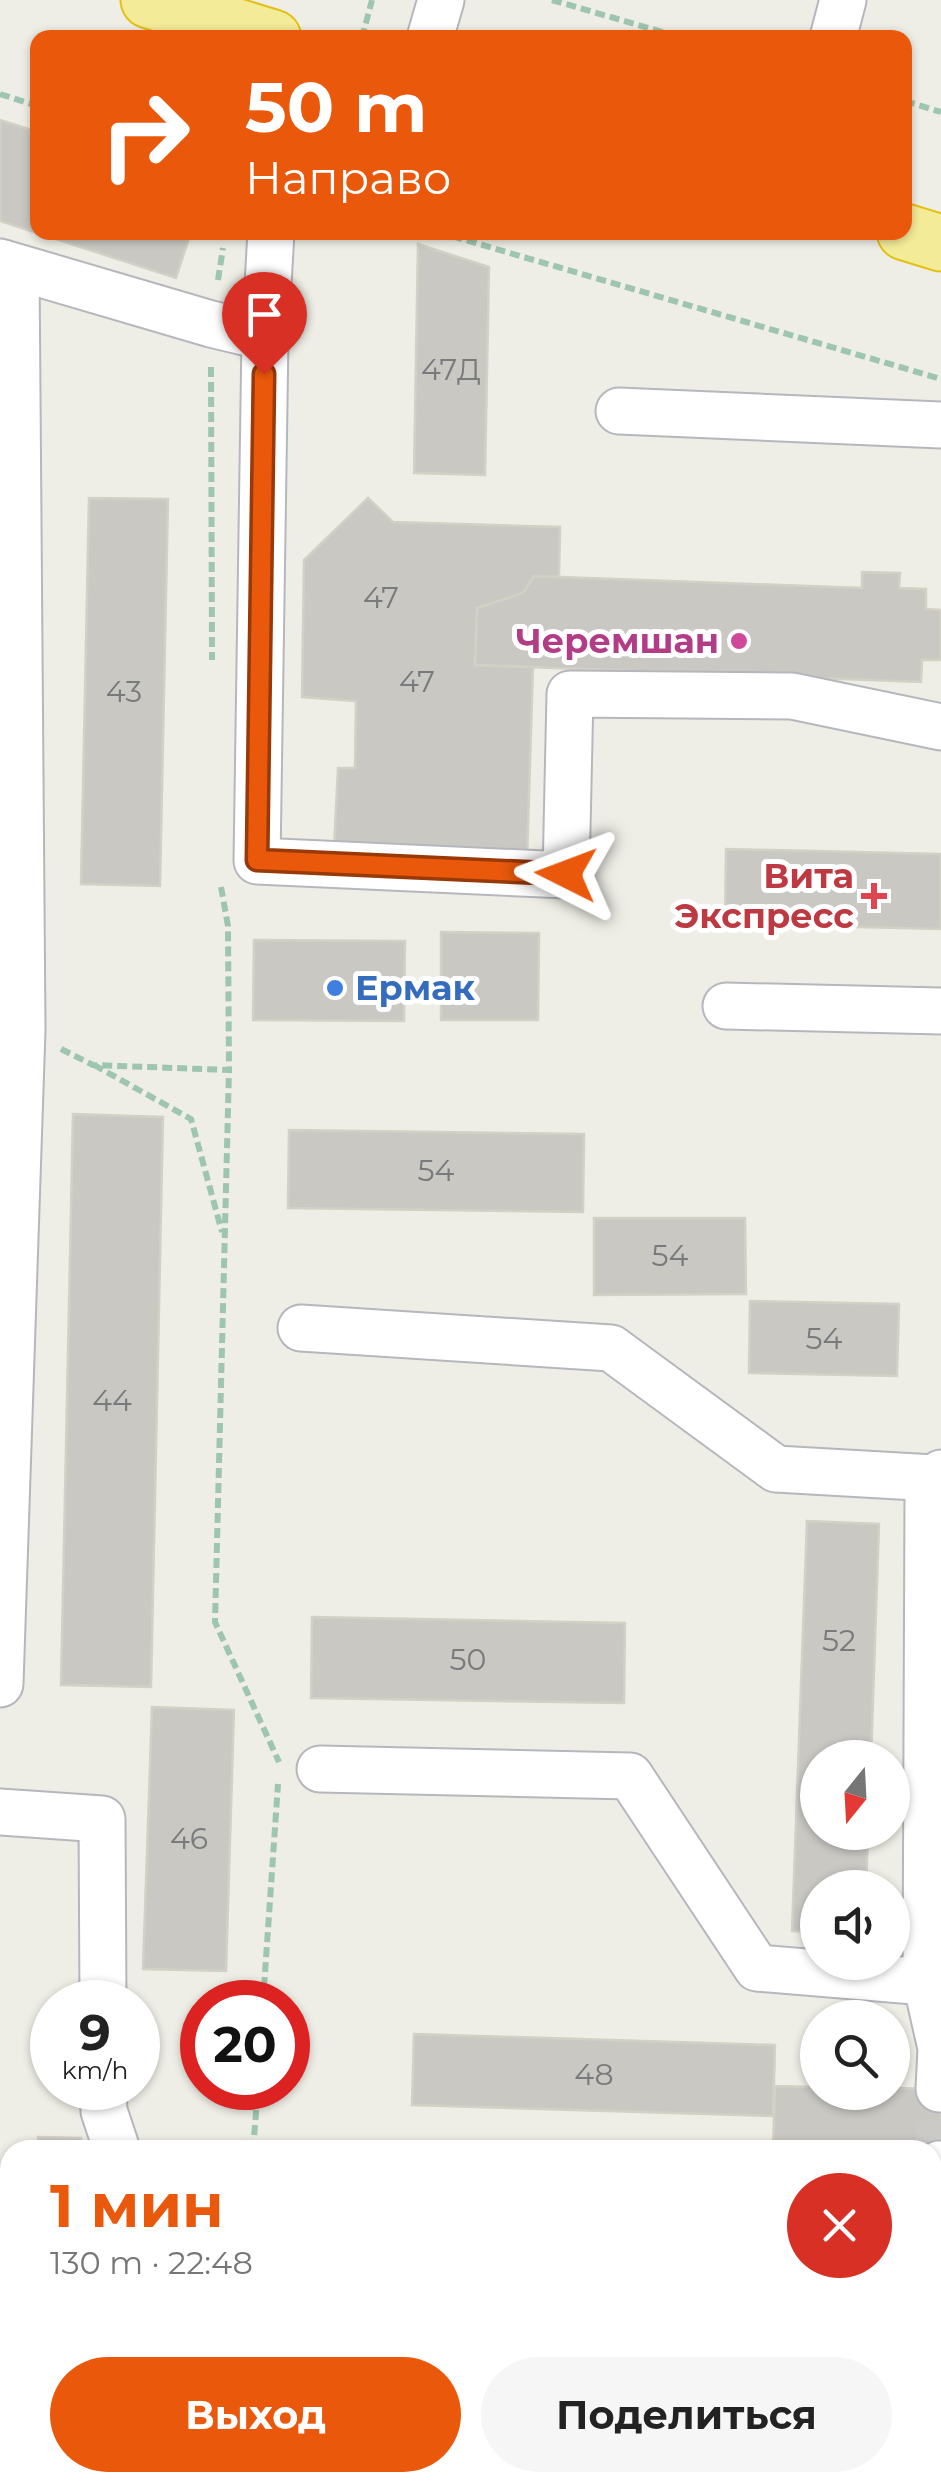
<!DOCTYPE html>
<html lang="ru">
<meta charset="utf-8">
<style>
:root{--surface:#fff;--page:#f6f6f6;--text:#222;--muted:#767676;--accent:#ea580c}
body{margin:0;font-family:Montserrat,sans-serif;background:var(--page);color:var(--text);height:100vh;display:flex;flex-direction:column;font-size:38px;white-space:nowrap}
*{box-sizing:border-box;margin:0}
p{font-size:32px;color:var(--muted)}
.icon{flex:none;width:55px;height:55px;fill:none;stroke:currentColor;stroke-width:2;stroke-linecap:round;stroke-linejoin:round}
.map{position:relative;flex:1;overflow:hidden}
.drawer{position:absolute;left:0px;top:2140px;width:942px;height:352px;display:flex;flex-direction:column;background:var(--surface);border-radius:30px 30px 0 0;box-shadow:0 2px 8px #0004}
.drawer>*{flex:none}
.hud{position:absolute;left:30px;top:30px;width:882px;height:210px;border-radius:20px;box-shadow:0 2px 8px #0004;background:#ea580c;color:#fff;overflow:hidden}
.needle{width:65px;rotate:198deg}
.controls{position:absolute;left:800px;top:1740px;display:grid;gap:20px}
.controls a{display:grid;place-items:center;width:110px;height:110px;border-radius:50%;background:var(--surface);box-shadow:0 2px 8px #0004;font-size:50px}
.speed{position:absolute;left:30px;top:1980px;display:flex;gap:20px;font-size:50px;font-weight:700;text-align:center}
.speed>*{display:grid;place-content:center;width:130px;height:130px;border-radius:50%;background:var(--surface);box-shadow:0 2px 8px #0004;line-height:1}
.speed small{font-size:25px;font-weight:400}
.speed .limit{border:15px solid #d22;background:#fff;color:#111}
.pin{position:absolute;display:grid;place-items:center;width:85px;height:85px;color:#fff;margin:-102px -42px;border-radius:50% 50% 50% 0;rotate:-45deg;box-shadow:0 0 10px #0007}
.pin .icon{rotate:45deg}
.me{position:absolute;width:110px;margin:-55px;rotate:273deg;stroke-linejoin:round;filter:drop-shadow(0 0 8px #0008)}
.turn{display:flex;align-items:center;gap:35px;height:210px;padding:0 50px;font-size:45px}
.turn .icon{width:130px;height:130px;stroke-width:2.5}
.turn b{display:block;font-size:70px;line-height:85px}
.round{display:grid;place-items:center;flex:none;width:105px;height:105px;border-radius:52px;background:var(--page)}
.head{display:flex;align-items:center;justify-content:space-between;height:170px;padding:0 50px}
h1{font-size:60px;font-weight:700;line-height:75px;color:var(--accent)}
.primary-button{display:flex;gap:20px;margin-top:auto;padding:20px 50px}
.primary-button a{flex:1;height:115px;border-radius:60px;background:var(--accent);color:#fff;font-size:40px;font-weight:700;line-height:115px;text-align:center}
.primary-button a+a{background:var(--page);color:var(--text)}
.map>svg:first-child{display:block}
.building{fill:#cac8c3;stroke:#d3d1c5;stroke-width:2.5}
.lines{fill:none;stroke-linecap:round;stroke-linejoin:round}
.minor-tunnel{stroke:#cbcac6;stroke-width:45;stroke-dasharray:45 22;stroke-linecap:butt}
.minor-casing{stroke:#b6b7bc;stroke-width:49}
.highway-casing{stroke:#e2c013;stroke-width:59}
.path{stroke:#9ec5af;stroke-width:6;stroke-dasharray:10 5;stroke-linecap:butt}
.minor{stroke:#fff;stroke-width:45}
.highway{stroke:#f4eb98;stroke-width:55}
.route-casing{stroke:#983908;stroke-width:25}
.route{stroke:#ea580c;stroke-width:18}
.hotel-dot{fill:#d1479c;stroke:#fff;stroke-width:4}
.health-dot{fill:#e0444e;stroke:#fff;stroke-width:4}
.shop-dot{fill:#3f7fe0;stroke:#fff;stroke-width:4}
.labels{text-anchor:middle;stroke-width:10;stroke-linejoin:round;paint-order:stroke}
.number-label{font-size:30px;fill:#797a7c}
.hotel-label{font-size:35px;font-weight:bold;fill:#b23c85;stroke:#fff;text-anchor:end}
.health-label{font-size:35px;font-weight:bold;fill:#be3a42;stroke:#fff;text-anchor:end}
.shop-label{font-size:35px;font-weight:bold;fill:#366cbe;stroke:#fff;text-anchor:start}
</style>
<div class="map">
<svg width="941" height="2491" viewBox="0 0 941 2491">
<rect width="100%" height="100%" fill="#efeee6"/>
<!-- building -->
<path class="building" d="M 0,120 L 38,132 L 38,232 L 191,232 L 176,278 L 0,221 Z
M 418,244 L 489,267 L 485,475 L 414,473 Z
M 89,498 L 168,499 L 160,886 L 81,884 Z
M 368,498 L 393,522 L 560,527 L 559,577 L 534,576 L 523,593 L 477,608 L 475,665 L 533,667 L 527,859 L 334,849 L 338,768 L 355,768 L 356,701 L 302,697 L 304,560 Z
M 862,572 L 900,573 L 899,588 L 926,589 L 926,609 L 941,610 L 941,660 L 922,660 L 921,682 L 475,665 L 477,608 L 523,593 L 534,576 L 862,588 Z
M 726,849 L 941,854 L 941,929 L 725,924 Z
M 441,932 L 539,933 L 538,1020 L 441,1020 Z
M 254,940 L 405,941 L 404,1021 L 253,1020 Z
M 73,1114 L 163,1117 L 151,1687 L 61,1685 Z
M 289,1130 L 584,1134 L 583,1212 L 288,1208 Z
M 594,1218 L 745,1218 L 746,1294 L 594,1295 Z
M 750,1301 L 899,1304 L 897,1376 L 749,1373 Z
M 807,1521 L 879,1524 L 871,1758 L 818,1758 L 818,1832 L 868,1832 L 866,1888 L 818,1888 L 818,1932 L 792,1931 Z
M 312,1617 L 625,1623 L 624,1703 L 311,1698 Z
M 152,1707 L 234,1710 L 226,1971 L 143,1969 Z
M 414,2034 L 775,2045 L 773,2116 L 412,2105 Z
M 775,2086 L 818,2087 L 818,2092 L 892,2092 L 892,2088 L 941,2089 L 941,2164 L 932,2150 L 773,2150 Z
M 38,2137 L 81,2138 L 81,2150 L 38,2150 Z"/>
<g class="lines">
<!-- minor-tunnel -->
<path class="minor-tunnel" d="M 939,2164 L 939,2089"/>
<defs>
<path id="minor" d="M 430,38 L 441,0
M 833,38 L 843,0
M 271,232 L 265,337 L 257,861 L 566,875 L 570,694 L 792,696 L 941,727
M 0,262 L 211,324 L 265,337
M 619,411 L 941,425
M 726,1006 L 941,1011
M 301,1328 L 611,1348 L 776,1469 L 934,1478 L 941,1481
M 0,1684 L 22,1030 L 16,267
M 320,1769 L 630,1776 L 757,1968 L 926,1982
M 0,1812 L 102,1819 L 103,2002
M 103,2088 L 104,2111 L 117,2150
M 939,2089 L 941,2048 L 926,1982 L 928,1493 L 934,1478 L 941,1473
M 936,2243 L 939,2164
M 0,2401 L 10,2401
M 932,2452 L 941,2453
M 249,2491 L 249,2482
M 819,2491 L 819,2482"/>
<path id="highway" d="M 149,0 L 273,38
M 905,232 L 941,243"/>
</defs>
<!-- minor casing -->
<use href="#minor" class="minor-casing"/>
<!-- highway casing -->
<use href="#highway" class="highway-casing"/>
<!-- path -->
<path class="path" d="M 552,0 L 683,38
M 362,38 L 372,0
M 0,94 L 38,106
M 905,101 L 941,112
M 438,232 L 941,379
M 218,280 L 223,248
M 211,367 L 212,660
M 221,887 L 228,926 L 229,1070
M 61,1049 L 93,1065 L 229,1070 L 215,1622 L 279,1762
M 94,1065 L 191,1119 L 222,1232
M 263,2002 L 278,1784
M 253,2150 L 258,2088
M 0,2323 L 10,2323
M 932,2336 L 941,2336"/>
<!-- minor -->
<use href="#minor" class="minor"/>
<!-- highway -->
<use href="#highway" class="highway"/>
</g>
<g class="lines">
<defs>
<path id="route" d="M 264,374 L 257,860 L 566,874"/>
</defs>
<!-- route casing -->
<use href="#route" class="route-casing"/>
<!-- route -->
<use href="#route" class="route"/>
</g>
<!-- markers -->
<circle class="hotel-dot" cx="739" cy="641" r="10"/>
<path class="health-dot" d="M869 881h10v10h10v10h-10v10h-10v-10h-10v-10h10z"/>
<circle class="shop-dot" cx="335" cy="988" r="10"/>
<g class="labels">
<!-- number labels -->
<g class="number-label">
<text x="451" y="380">47Д</text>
<text x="381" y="608">47</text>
<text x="417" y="692">47</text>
<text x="124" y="702">43</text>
<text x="436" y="1181">54</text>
<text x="670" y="1266">54</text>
<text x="824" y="1349">54</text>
<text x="112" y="1411">44</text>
<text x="839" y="1651">52</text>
<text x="468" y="1670">50</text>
<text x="189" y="1849">46</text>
<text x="594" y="2085">48</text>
</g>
<!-- hotel labels -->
<g class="hotel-label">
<text x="719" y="653">Черемшан</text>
</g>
<!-- health labels -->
<g class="health-label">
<text x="854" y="888">Вита<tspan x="854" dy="40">Экспресс</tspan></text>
</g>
<!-- shop labels -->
<g class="shop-label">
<text x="355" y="1000">Ермак</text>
</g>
</g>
</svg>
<div class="controls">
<a><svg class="needle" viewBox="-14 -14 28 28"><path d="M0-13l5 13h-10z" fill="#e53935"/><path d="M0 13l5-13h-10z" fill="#767676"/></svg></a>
<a><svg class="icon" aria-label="sound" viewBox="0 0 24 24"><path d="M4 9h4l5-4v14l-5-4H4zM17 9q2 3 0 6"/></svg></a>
<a><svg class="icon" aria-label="search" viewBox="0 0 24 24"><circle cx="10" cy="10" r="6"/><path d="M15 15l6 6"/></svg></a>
</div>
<div class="speed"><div>9<small>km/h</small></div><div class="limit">20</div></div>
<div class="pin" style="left:264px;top:374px;background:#d93025"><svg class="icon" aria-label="arrive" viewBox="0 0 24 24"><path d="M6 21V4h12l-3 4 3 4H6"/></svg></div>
<svg class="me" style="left:566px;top:874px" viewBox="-20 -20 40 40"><path d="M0-17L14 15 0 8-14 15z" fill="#ea580c" stroke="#fff" stroke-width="4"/></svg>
<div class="hud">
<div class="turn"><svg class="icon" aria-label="right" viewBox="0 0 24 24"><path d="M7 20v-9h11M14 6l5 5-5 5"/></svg><div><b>50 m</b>Направо</div></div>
</div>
<section class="drawer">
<div class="head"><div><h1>1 мин</h1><p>130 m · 22:48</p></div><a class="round" style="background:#d93025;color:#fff"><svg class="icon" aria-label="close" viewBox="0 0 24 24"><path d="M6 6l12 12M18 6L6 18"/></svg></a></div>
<div class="primary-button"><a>Выход</a><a>Поделиться</a></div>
</section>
</div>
